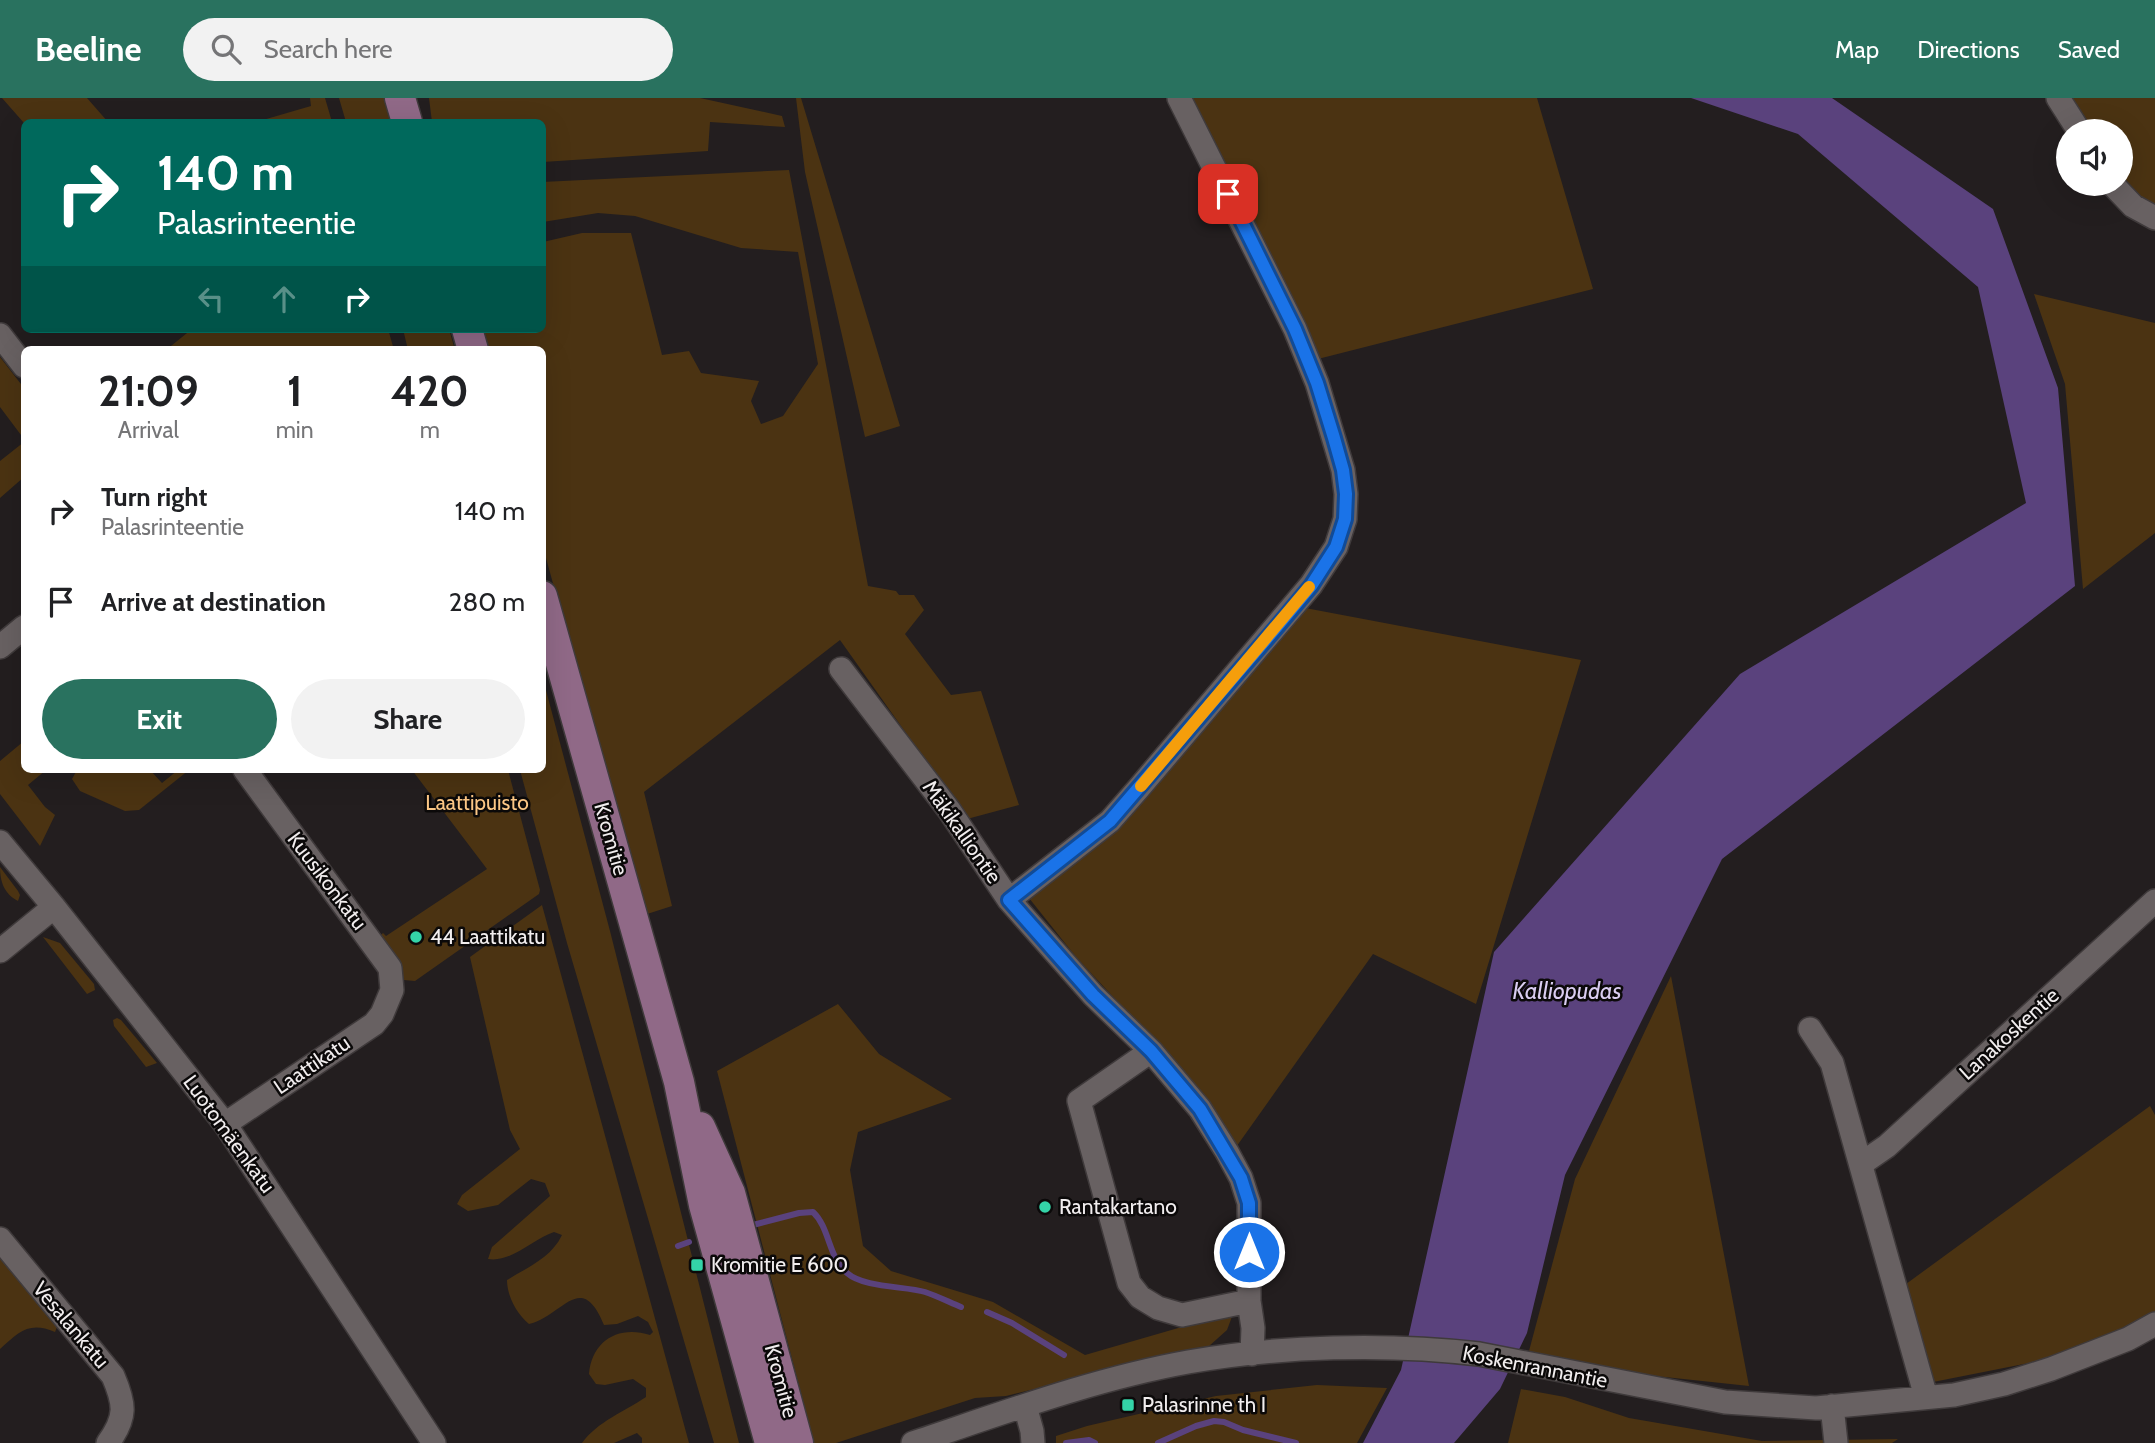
<!DOCTYPE html>
<meta charset="utf-8">
<style>
:root{--surface:#fff;--page:#f2f2f2;--text:#202124;--muted:#757577;--accent:#29725f}
body{margin:0;font-family:Cabin,sans-serif;background:var(--page);color:var(--text);height:100vh;display:flex;flex-direction:column;font-size:26px;white-space:nowrap}
*{box-sizing:border-box;margin:0}
p{font-size:23px;color:var(--muted)}
.icon{flex:none;width:38px;height:38px;fill:none;stroke:currentColor;stroke-width:2;stroke-linecap:round;stroke-linejoin:round}
.map{position:relative;flex:1;overflow:hidden}
.side{position:absolute;left:21px;top:248px;width:525px;height:427px;display:flex;flex-direction:column;background:var(--surface);border-radius:10px;box-shadow:0 7px 28px #0002}
.side>*{flex:none}
.banner{position:absolute;left:21px;top:21px;width:525px;height:214px;border-radius:10px;box-shadow:0 7px 28px #0002;background:#00695c;color:#fff;overflow:hidden}
.controls{position:absolute;left:2056px;top:21px;display:grid;gap:14px}
.controls a{display:grid;place-items:center;width:77px;height:77px;border-radius:50%;background:var(--surface);box-shadow:0 7px 28px #0002;font-size:35px}
.pin{position:absolute;display:grid;place-items:center;width:60px;height:60px;color:#fff;margin:-30px;border-radius:14px;box-shadow:0 4px 10px #0006}
.me{position:absolute;width:77px;margin:-38px;rotate:0deg;stroke-linejoin:round;filter:drop-shadow(0 0 5px #0008)}
.turn{display:flex;align-items:center;gap:24px;height:147px;padding:0 21px;font-size:32px}
.turn .icon{width:91px;height:91px;stroke-width:2.5}
.turn b{display:block;font-size:49px;line-height:60px}
.lanes{display:flex;align-items:center;height:66px;padding:0 21px;background:#0003;justify-content:center;gap:35px;direction:ltr}
.lanes .off{opacity:.35}
.eta{display:flex;justify-content:space-evenly;align-items:center;height:119px;text-align:center}
.eta b{font-size:42px;font-weight:800;line-height:49px}
.button{display:flex;gap:14px;margin-top:auto;padding:14px 21px}
.button a{flex:1;height:80px;border-radius:42px;background:var(--accent);color:#fff;font-size:28px;font-weight:800;line-height:80px;text-align:center}
.button a+a{background:var(--page);color:var(--text)}
ul{padding:0;list-style:none}
li{display:flex;align-items:center;gap:21px;height:91px;padding:0 21px}
li div{flex:1}
li b{display:block;font-size:26px}
li em{font-style:normal}
header{display:flex;align-items:center;gap:42px;box-sizing:border-box;height:98px;padding:0 35px;background:var(--accent);color:#fff}
header strong{font-size:33px}
nav{display:flex;gap:38px;margin-inline-start:auto;font-size:24px}
.search{width:490px;height:63px;background:var(--page);display:flex;align-items:center;gap:18px;box-sizing:border-box;padding:0 24px;border-radius:38px;color:var(--muted);font-size:26px}
.map>svg:first-child{display:block}
.green{fill:#4b3312}
.water{fill:#5a427d}
.lines{fill:none;stroke-linecap:round;stroke-linejoin:round}
.stream{stroke:#5a427d;stroke-width:6}
.minor-casing{stroke:#3f3a3b;stroke-width:26}
.major-casing{stroke:#3f3a3b;stroke-width:33}
.minor{stroke:#686162;stroke-width:23}
.major{stroke:#906987;stroke-width:30}
.route-casing{stroke:#114b97;stroke-width:18}
.route{stroke:#1a73e8;stroke-width:12}
.slow{stroke:#f59e0b;stroke-width:12}
.poi-dot{fill:#34d4a8;stroke:#0b0909;stroke-width:2.5}
.labels{text-anchor:middle;stroke-width:5;stroke-linejoin:round;paint-order:stroke}
.park-label{font-size:21px;fill:#fcc786;stroke:#0b0909}
.street-label{font-size:21px;fill:#f1edee;stroke:#0b0909}
.poi-label{font-size:21px;fill:#f1edee;stroke:#0b0909;text-anchor:start}
.water-label{font-size:23px;font-style:italic;fill:#dacdf1;stroke:#0b0909}
</style>
<header>
<strong>Beeline</strong>
<div class="search"><svg class="icon" aria-label="search" viewBox="0 0 24 24"><circle cx="10" cy="10" r="6"/><path d="M15 15l6 6"/></svg>Search here</div>
<nav><a>Map</a><a>Directions</a><a>Saved</a></nav>
</header>
<div class="map">
<svg width="2155" height="1345" viewBox="0 0 2155 1345">
<rect width="100%" height="100%" fill="#231e1f"/>
<!-- green -->
<path class="green" d="M 2,0 L 87,0 L 108,24 L 24,25 Z
M 310,0 L 325,0 L 332,24 L 256,24 L 311,8 Z
M 339,0 L 387,0 L 393,24 L 346,24 Z
M 429,0 L 700,0 L 782,18 L 785,29 L 710,24 L 708,53 L 543,64 L 542,24 L 432,24 Z
M 796,0 L 801,0 L 900,328 L 865,339 L 805,74 Z
M 1186,0 L 1537,0 L 1593,191 L 1314,262 Z
M 2056,0 L 2155,0 L 2155,115 L 2121,86 L 2121,33 L 2078,33 Z
M 789,72 L 868,488 L 896,493 L 899,497 L 914,497 L 924,512 L 905,536 L 951,597 L 981,593 L 1019,707 L 967,721 L 840,542 L 644,694 L 672,808 L 644,817 L 543,449 L 542,252 L 489,252 L 483,231 L 542,231 L 543,144 L 582,135 L 631,135 L 662,257 L 689,253 L 701,275 L 759,283 L 751,303 L 761,326 L 783,318 L 818,266 L 798,154 L 741,150 L 635,118 L 598,115 L 543,124 L 542,84 Z
M 2034,196 L 2155,225 L 2155,435 L 2083,491 L 2065,286 Z
M 192,231 L 388,231 L 394,252 L 166,252 Z
M 403,231 L 449,231 L 455,252 L 408,252 Z
M 0,259 L 24,290 L 24,341 L 0,309 Z
M 24,344 L 24,379 L 0,400 L 0,363 Z
M 1300,509 L 1581,562 L 1476,906 L 1373,856 L 1234,1052 L 1157,946 L 1076,859 L 1029,800 Z
M 543,581 L 610,833 L 739,1345 L 714,1345 L 567,845 L 520,672 L 542,672 Z
M 24,643 L 24,672 L 46,672 L 28,687 L 45,709 L 55,717 L 40,748 L 0,696 L 0,663 Z
M 77,672 L 150,672 L 162,685 L 178,672 L 189,672 L 139,712 L 125,713 L 80,693 L 72,681 Z
M 412,672 L 508,672 L 540,792 L 539,796 L 415,883 L 404,882 L 381,837 L 383,835 L 386,838 L 487,771 Z
M 0,769 L 18,793 L 20,797 L 18,803 C 4,796 0,783 0,769 Z
M 542,807 L 689,1345 L 642,1345 L 642,1340 L 637,1335 L 614,1345 L 582,1345 C 597,1324 625,1313 646,1299 L 646,1290 L 633,1281 L 605,1287 L 596,1286 L 589,1276 C 592,1243 618,1227 650,1237 L 653,1234 L 648,1224 L 638,1218 L 617,1226 L 604,1227 C 581,1171 563,1218 529,1226 C 517,1216 507,1198 507,1182 C 528,1169 551,1160 562,1137 L 554,1134 C 533,1141 511,1165 488,1161 L 492,1149 L 550,1098 L 545,1085 L 531,1081 L 498,1107 L 468,1113 L 457,1106 L 462,1097 L 520,1051 L 510,1032 L 470,859 Z
M 43,839 L 60,845 L 94,886 L 95,892 L 87,896 Z
M 1671,878 L 1749,1288 L 1646,1277 L 1529,1253 L 1575,1081 Z
M 838,906 L 879,956 L 952,1001 L 858,1034 L 850,1072 L 863,1148 L 891,1173 L 993,1204 L 1085,1257 L 1199,1224 L 1233,1216 L 1227,1232 L 1208,1249 L 1006,1298 L 975,1300 L 836,1345 L 814,1345 L 717,973 Z
M 117,920 L 121,922 L 157,965 L 146,969 L 114,928 L 113,922 Z
M 2150,1008 L 2155,1017 L 2155,1215 L 2130,1229 L 2049,1261 L 1928,1285 L 1906,1186 Z
M 0,1159 L 59,1224 L 55,1234 C 29,1223 19,1234 0,1251 Z
M 1317,1287 L 1387,1290 L 1357,1345 L 1056,1345 L 1056,1338 L 1087,1328 L 1216,1298 Z
M 1521,1291 L 1565,1299 L 1629,1320 L 1762,1343 L 1898,1341 L 1892,1345 L 1508,1345 Z"/>
<!-- water -->
<path class="water" d="M 1691,0 L 1832,0 L 1993,111 L 2058,290 L 2075,488 L 1722,761 L 1565,1077 L 1527,1235 L 1500,1291 L 1454,1345 L 1363,1345 L 1401,1272 L 1494,854 L 1740,576 L 2026,405 L 1978,189 L 1798,36 Z"/>
<g class="lines">
<!-- stream -->
<path class="stream" d="M 749,1128 L 799,1115 L 813,1114 C 830,1130 828,1159 847,1175 C 864,1190 905,1188 925,1194 C 937,1198 949,1204 961,1209
M 678,1148 L 689,1144
M 987,1214 L 1012,1225 L 1064,1257
M 1066,1345 L 1089,1342 L 1095,1345
M 1158,1345 L 1196,1328 L 1214,1323 L 1224,1324 L 1243,1332 L 1296,1345"/>
<defs>
<path id="minor" d="M 2058,0 L 2079,33
M 2112,86 L 2133,108 L 2155,120
M 0,237 L 24,268
M 0,549 L 24,529
M 841,571 L 949,712 L 1009,802 L 1093,897 L 1151,953 L 1200,1011 L 1227,1054 L 1241,1080 L 1249,1105 L 1249,1203 L 1253,1230 L 1252,1256
M 0,744 L 54,809 L 225,1026 L 434,1345
M 1009,802 L 1110,723 L 1139,690 L 1311,487 L 1336,449 L 1345,421 L 1346,396 L 1343,372 L 1317,285 L 1295,231 L 1179,0
M 0,853 L 54,809
M 1810,931 L 1832,965 L 1926,1299
M 1151,953 L 1079,1003 L 1129,1185 L 1140,1199 L 1158,1210 L 1182,1217 L 1249,1203
M 225,1026 L 374,926 L 382,916 L 392,892 L 390,870 L 245,672
M 1861,1066 L 1887,1048 L 2155,803
M 0,1141 L 113,1278 C 125,1306 127,1319 108,1345
M 1025,1308 L 1032,1333 L 1033,1345
M 1832,1308 L 1836,1345
M 913,1345 C 1003,1315 1094,1281 1188,1264 C 1279,1248 1387,1245 1479,1256 L 1725,1304 L 1816,1310 L 1954,1297 L 2004,1286 L 2051,1271 L 2128,1241 L 2155,1226"/>
<path id="major" d="M 400,0 L 407,24
M 467,231 L 473,252
M 542,498 L 679,984 L 704,1107 L 770,1345
M 700,1029 L 730,1095 L 798,1345"/>
</defs>
<!-- minor casing -->
<use href="#minor" class="minor-casing"/>
<!-- major casing -->
<use href="#major" class="major-casing"/>
<!-- minor -->
<use href="#minor" class="minor"/>
<!-- major -->
<use href="#major" class="major"/>
</g>
<g class="lines">
<defs>
<path id="route" d="M 1228,96 L 1295,231 L 1317,285 L 1334,340 L 1343,372 L 1346,396 L 1345,421 L 1336,449 L 1311,488 L 1275,531 L 1110,723 L 1009,802 L 1093,897 L 1151,953 L 1200,1011 L 1241,1080 L 1249,1105 L 1249,1154"/>
</defs>
<!-- route casing -->
<use href="#route" class="route-casing"/>
<!-- route -->
<use href="#route" class="route"/>
<!-- slow -->
<path class="slow" d="M 1141,688 L 1309,489"/>
</g>
<!-- markers -->
<g class="poi-dot">
<circle cx="416" cy="839" r="7"/>
<circle cx="1045" cy="1109" r="7"/>
<rect x="690" y="1160" width="14" height="14" rx="3.5"/>
<rect x="1121" y="1300" width="14" height="14" rx="3.5"/>
</g>
<g class="labels">
<!-- park labels -->
<g class="park-label">
<text x="477" y="712">Laattipuisto</text>
</g>
<!-- street labels -->
<g class="street-label">
<text transform="translate(962 734) rotate(55)" y="7">Mäkikalliontie</text>
<text transform="translate(611 741) rotate(74)" y="7">Kromitie</text>
<text transform="translate(327 783) rotate(53)" y="7">Kuusikonkatu</text>
<text transform="translate(2009 936) rotate(-42)" y="7">Lanakoskentie</text>
<text transform="translate(312 967) rotate(-34)" y="7">Laattikatu</text>
<text transform="translate(229 1036) rotate(54)" y="7">Luotomäenkatu</text>
<text transform="translate(71 1227) rotate(50)" y="7">Vesalankatu</text>
<text transform="translate(1535 1269) rotate(11)" y="7">Koskenrannantie</text>
<text transform="translate(781 1283) rotate(75)" y="7">Kromitie</text>
</g>
<!-- poi labels -->
<g class="poi-label">
<text x="430" y="846">44 Laattikatu</text>
<text x="1059" y="1116">Rantakartano</text>
<text x="711" y="1174">Kromitie E 600</text>
<text x="1142" y="1314">Palasrinne th I</text>
</g>
<!-- water labels -->
<g class="water-label">
<text x="1567" y="901">Kalliopudas</text>
</g>
</g>
</svg>
<div class="controls">
<a><svg class="icon" aria-label="sound" viewBox="0 0 24 24"><path d="M4 9h4l5-4v14l-5-4H4zM17 9q2 3 0 6"/></svg></a>
</div>
<div class="pin" style="left:1228px;top:96px;background:#d93025"><svg class="icon" aria-label="arrive" viewBox="0 0 24 24"><path d="M6 21V4h12l-3 4 3 4H6"/></svg></div>
<svg class="me" style="left:1249px;top:1154px" viewBox="-20 -20 40 40"><circle r="17" fill="#1a73e8" stroke="#fff" stroke-width="3"/><path d="M0-11L8 9 0 5-8 9z" fill="#fff"/></svg>
<div class="banner">
<div class="turn"><svg class="icon" aria-label="right" viewBox="0 0 24 24"><path d="M7 20v-9h11M14 6l5 5-5 5"/></svg><div><b>140 m</b>Palasrinteentie</div></div>
<div class="lanes"><svg class="icon off" aria-label="left" viewBox="0 0 24 24"><path d="M17 20v-9H6M10 6l-5 5 5 5"/></svg><svg class="icon off" aria-label="ahead" viewBox="0 0 24 24"><path d="M12 20V5M6 11l6-6 6 6"/></svg><svg class="icon" aria-label="right" viewBox="0 0 24 24"><path d="M7 20v-9h11M14 6l5 5-5 5"/></svg></div>
</div>
<section class="side">
<div class="eta">
<div><b>21:09</b><p>Arrival</p></div>
<div><b>1</b><p>min</p></div>
<div><b>420</b><p>m</p></div>
</div>
<ul>
<li><svg class="icon" aria-label="right" viewBox="0 0 24 24"><path d="M7 20v-9h11M14 6l5 5-5 5"/></svg><div><b>Turn right</b><p>Palasrinteentie</p></div><em>140 m</em></li>
<li><svg class="icon" aria-label="arrive" viewBox="0 0 24 24"><path d="M6 21V4h12l-3 4 3 4H6"/></svg><div><b>Arrive at destination</b></div><em>280 m</em></li>
</ul>
<div class="button"><a>Exit</a><a>Share</a></div>
</section>
</div>
